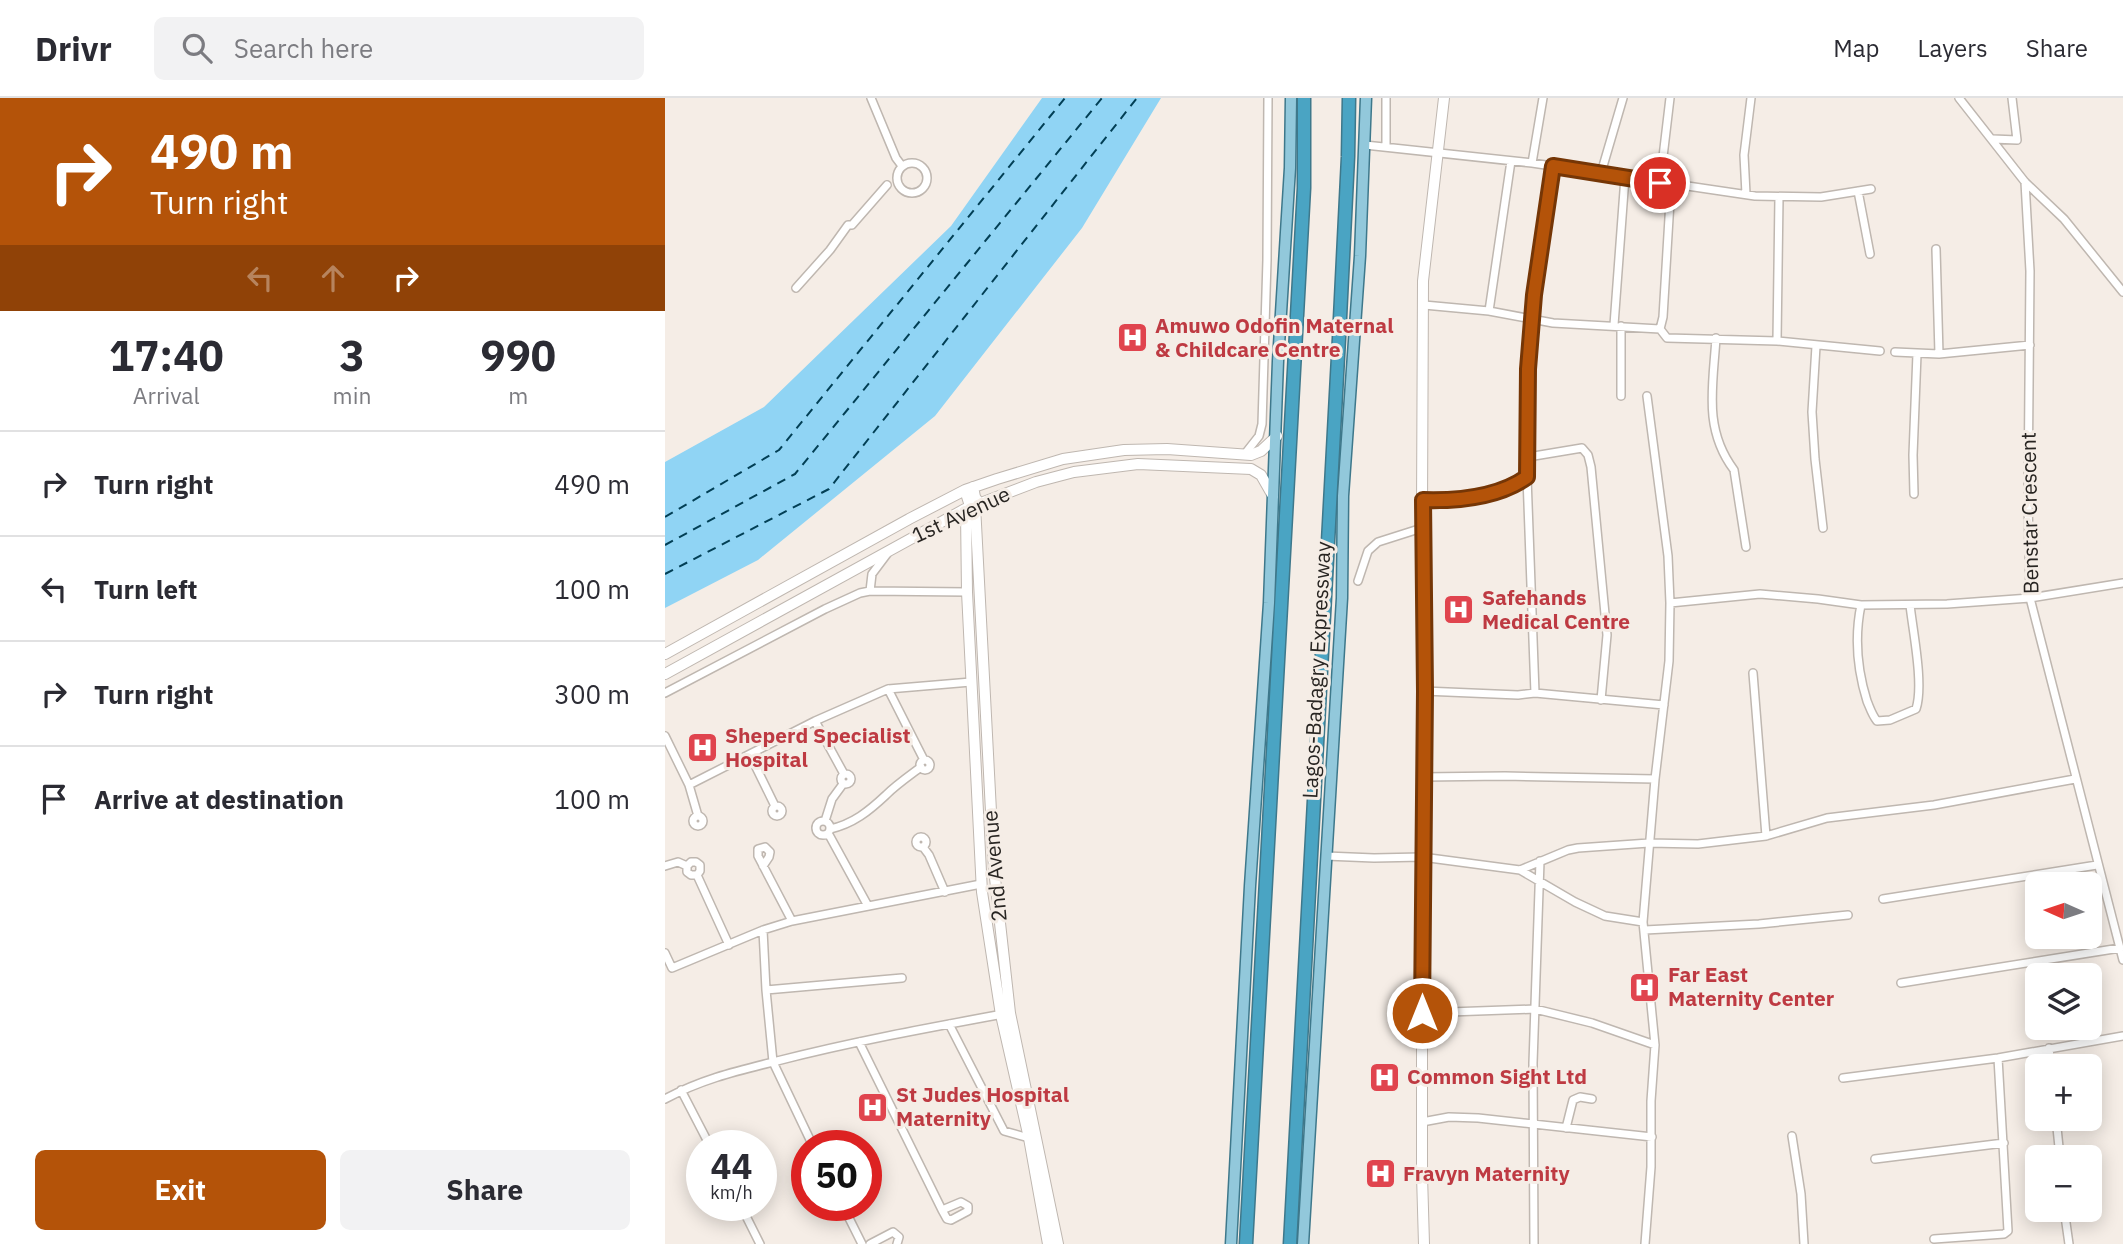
<!DOCTYPE html>
<meta charset="utf-8">
<style>
:root{--surface:#fff;--page:#f2f2f3;--text:#2b2b33;--muted:#7c7c81;--line:#e1e1e2;--accent:#b45309}
body{margin:0;font-family:"IBM Plex Sans",sans-serif;background:var(--page);color:var(--text);height:100vh;display:flex;flex-direction:column;font-size:26px;white-space:nowrap}
*{box-sizing:border-box;margin:0}
p{font-size:23px;color:var(--muted)}
.icon{flex:none;width:38px;height:38px;fill:none;stroke:currentColor;stroke-width:2;stroke-linecap:round;stroke-linejoin:round}
.map{position:relative;flex:1;overflow:hidden}
.sheet{display:flex;flex-direction:column;background:var(--surface);width:665px}
.sheet>*{flex:none}
.guide{background:#b45309;color:#fff;overflow:hidden}
.needle{width:46px;rotate:273deg}
.buttons{position:absolute;left:1360px;top:774px;display:grid;gap:14px}
.buttons a{display:grid;place-items:center;width:77px;height:77px;border-radius:10px;background:var(--surface);box-shadow:0 4px 18px #0003;font-size:35px}
.speed{position:absolute;left:21px;top:1032px;display:flex;gap:14px;font-size:35px;font-weight:700;text-align:center}
.speed>*{display:grid;place-content:center;width:91px;height:91px;border-radius:50%;background:var(--surface);box-shadow:0 4px 18px #0003;line-height:1}
.speed small{font-size:18px;font-weight:400}
.speed .limit{border:10px solid #d22;background:#fff;color:#111}
.pin{position:absolute;display:grid;place-items:center;width:60px;height:60px;color:#fff;margin:-30px;border:4px solid #fff;border-radius:50%;box-shadow:0 2px 7px #0007}
.me{position:absolute;width:77px;margin:-38px;rotate:0deg;stroke-linejoin:round;filter:drop-shadow(0 0 5px #0008)}
.turn{display:flex;align-items:center;gap:24px;height:147px;padding:0 35px;font-size:32px}
.turn .icon{width:91px;height:91px;stroke-width:2.5}
.turn b{display:block;font-size:49px;line-height:60px}
.lanes{display:flex;align-items:center;height:66px;padding:0 35px;background:#0003;justify-content:center;gap:35px;direction:ltr}
.lanes .off{opacity:.35}
.eta{display:flex;justify-content:space-evenly;align-items:center;height:119px;text-align:center}
.eta b{font-size:42px;font-weight:700;line-height:49px}
.button{display:flex;gap:14px;margin-top:auto;padding:14px 35px}
.button a{flex:1;height:80px;border-radius:10px;background:var(--accent);color:#fff;font-size:28px;font-weight:700;line-height:80px;text-align:center}
.button a+a{background:var(--page);color:var(--text)}
ul{padding:0;list-style:none}
li{display:flex;align-items:center;gap:21px;height:105px;padding:0 35px;border-top:2px solid var(--line)}
li div{flex:1}
li b{display:block;font-size:26px}
li em{font-style:normal}
header{display:flex;align-items:center;gap:42px;box-sizing:border-box;height:98px;padding:0 35px;background:var(--surface);border-bottom:2px solid var(--line)}
header strong{font-size:33px}
nav{display:flex;gap:38px;margin-inline-start:auto;font-size:24px}
.search{width:490px;height:63px;background:var(--page);display:flex;align-items:center;gap:18px;box-sizing:border-box;padding:0 24px;border-radius:10px;color:var(--muted);font-size:26px}
main{display:flex;flex:1;min-height:0}
.map>svg:first-child{display:block}
.water{fill:#90d4f4}
.lines{fill:none;stroke-linecap:round;stroke-linejoin:round}
.ferry{stroke:#023f55;stroke-width:2;stroke-dasharray:9 7;stroke-linecap:butt}
.street-casing{stroke:#bfb7b0;stroke-width:10}
.secondary-casing{stroke:#bfb7b0;stroke-width:12}
.primary-casing{stroke:#3e788b;stroke-width:13}
.highway-casing{stroke:#3e788b;stroke-width:15}
.street{stroke:#fff;stroke-width:7}
.secondary{stroke:#fff;stroke-width:10}
.primary{stroke:#92c8db;stroke-width:10}
.highway{stroke:#4aa4c3;stroke-width:12}
.route-casing{stroke:#753606;stroke-width:18}
.route{stroke:#b45309;stroke-width:12}
.labels{text-anchor:middle;stroke-width:6;stroke-linejoin:round;paint-order:stroke}
.health-label{font-size:21px;font-weight:bold;fill:#be3a42;stroke:#f5ede6;text-anchor:start}
.street-label{font-size:21px;fill:#282522;stroke:#f5ede6}
</style>
<header>
<strong>Drivr</strong>
<div class="search"><svg class="icon" aria-label="search" viewBox="0 0 24 24"><circle cx="10" cy="10" r="6"/><path d="M15 15l6 6"/></svg>Search here</div>
<nav><a>Map</a><a>Layers</a><a>Share</a></nav>
</header>
<main>
<section class="sheet">
<div class="guide">
<div class="turn"><svg class="icon" aria-label="right" viewBox="0 0 24 24"><path d="M7 20v-9h11M14 6l5 5-5 5"/></svg><div><b>490 m</b>Turn right</div></div>
<div class="lanes"><svg class="icon off" aria-label="left" viewBox="0 0 24 24"><path d="M17 20v-9H6M10 6l-5 5 5 5"/></svg><svg class="icon off" aria-label="ahead" viewBox="0 0 24 24"><path d="M12 20V5M6 11l6-6 6 6"/></svg><svg class="icon" aria-label="right" viewBox="0 0 24 24"><path d="M7 20v-9h11M14 6l5 5-5 5"/></svg></div>
</div>
<div class="eta">
<div><b>17:40</b><p>Arrival</p></div>
<div><b>3</b><p>min</p></div>
<div><b>990</b><p>m</p></div>
</div>
<ul>
<li><svg class="icon" aria-label="right" viewBox="0 0 24 24"><path d="M7 20v-9h11M14 6l5 5-5 5"/></svg><div><b>Turn right</b></div><em>490 m</em></li>
<li><svg class="icon" aria-label="left" viewBox="0 0 24 24"><path d="M17 20v-9H6M10 6l-5 5 5 5"/></svg><div><b>Turn left</b></div><em>100 m</em></li>
<li><svg class="icon" aria-label="right" viewBox="0 0 24 24"><path d="M7 20v-9h11M14 6l5 5-5 5"/></svg><div><b>Turn right</b></div><em>300 m</em></li>
<li><svg class="icon" aria-label="arrive" viewBox="0 0 24 24"><path d="M6 21V4h12l-3 4 3 4H6"/></svg><div><b>Arrive at destination</b></div><em>100 m</em></li>
</ul>
<div class="button"><a>Exit</a><a>Share</a></div>
</section>
<div class="map">
<svg width="1458" height="1146" viewBox="0 0 1458 1146">
<rect width="100%" height="100%" fill="#f5ede6"/>
<!-- water -->
<path class="water" d="M 377,0 L 496,0 L 417,130 L 270,318 L 93,462 L 0,510 L 0,364 L 99,309 L 286,128 Z"/>
<g class="lines">
<!-- ferry -->
<path class="ferry" d="M 0,419 L 114,352 L 400,0
M 0,447 L 130,376 L 437,0
M 0,476 L 164,391 L 472,0"/>
<defs>
<path id="street" d="M 206,0 L 231,60 L 237,68
M 1294,0 L 1360,84 L 1399,121 L 1458,194
M 1328,41 L 1352,42 L 1347,0
M 700,47 L 867,65 L 1090,98 L 1156,99 L 1206,91
M 721,49 L 721,0
M 867,65 L 878,0
M232 80a15 15 0 1 1 30 0a15 15 0 1 1-30 0Z
M 936,75 L 958,0
M 995,84 L 1005,0
M 1360,84 L 1365,173 L 1363,401 L 1365,500 L 1458,862
M 1193,93 L 1205,156
M 1081,96 L 1079,57 L 1086,0
M 1271,151 L 1274,256
M 131,190 L 165,152 L 183,127 L 187,127 L 222,87
M 759,207 L 824,213 L 888,225 L 995,231 L 1002,240 L 1112,243 L 1215,253
M 824,213 L 846,63
M 949,227 L 960,79
M 956,228 L 956,298
M 995,231 L 998,219 L 1006,87
M 1051,240 C 1048,288 1038,331 1069,372 L 1081,449
M 1112,243 L 1114,99
M 1151,248 L 1147,314 L 1150,361 L 1158,430
M 1230,254 L 1274,256 L 1365,247
M 579,357 L 594,338 L 597,326 L 602,162 L 603,0
M 863,359 L 863,271 L 869,197 L 888,68
M 1249,396 L 1248,357 L 1252,256
M 758,402 C 792,403 834,398 862,379
M 693,483 L 703,453 L 713,444 L 757,430
M 205,493 L 207,476 L 222,456
M 1005,505 L 1095,496 L 1153,501 L 1196,507 L 1282,506 L 1365,500 L 1458,485
M 1196,507 C 1189,541 1192,571 1202,603 C 1205,610 1207,617 1212,623 L 1225,622 L 1251,611 C 1259,587 1248,534 1245,507
M 1088,575 L 1101,738
M 223,591 L 259,662
M 759,593 L 853,597 L 870,595 L 999,607
M 0,595 L 160,511 L 195,495 L 205,493 L 302,494
M 870,595 L 862,379 L 863,359 L 917,350 L 923,357 L 926,369 L 942,537 L 936,602
M 150,623 L 179,676
M 0,638 L 24,687 L 33,718
M 85,657 L 110,708
M255 667a5 5 0 1 1 10 0a5 5 0 1 1-10 0Z
M176 681a5 5 0 1 1 10 0a5 5 0 1 1-10 0Z
M 758,679 L 840,678 L 990,681
M 24,687 L 150,623 L 223,591 L 306,584
M107 713a5 5 0 1 1 10 0a5 5 0 1 1-10 0Z
M28 723a5 5 0 1 1 10 0a5 5 0 1 1-10 0Z
M151 730a7 7 0 1 1 14 0a7 7 0 1 1-14 0Z
M 160,723 L 167,701 L 178,686
M 165,731 C 188,726 204,713 221,697 C 231,687 244,678 256,669
M 163,735 L 203,808
M251 744a5 5 0 1 1 10 0a5 5 0 1 1-10 0Z
M 258,749 L 264,757 L 280,794
M 661,758 L 709,760 L 757,759 L 855,772 L 903,752 L 913,750 L 984,745 L 1033,746 L 1101,738 L 1162,720 L 1269,707 L 1410,681
M 0,768 L 13,764 L 22,768 L 22,774 L 26,777 L 32,777 L 35,773 L 35,767 L 31,764 L 26,764 L 22,768
M 98,768 L 104,759 L 105,754 L 100,749 L 93,751 L 93,758 L 127,823
M 855,772 L 910,804 L 940,818 L 978,824
M 32,777 L 64,847
M 1218,801 L 1432,767
M 98,832 L 101,892 L 108,964 L 148,1048
M 980,832 L 1094,826 L 1183,817
M 0,855 L 7,870 L 98,832 L 127,823 L 316,786
M 1236,885 L 1455,850
M 101,892 L 237,880
M 757,915 L 870,911 L 927,925 L 990,947
M 284,926 L 339,1033 L 364,1040
M 194,944 L 277,1112 L 282,1121 L 286,1122 L 303,1113 L 303,1108 L 296,1104 L 277,1112
M 1384,950 L 1386,968
M 1178,980 L 1333,960 L 1458,938
M 16,992 L 45,1048
M 0,1001 C 37,981 72,973 112,963 C 186,944 262,930 338,916
M 1391,1020 L 1395,1059
M 757,1024 L 784,1019 L 813,1020 L 987,1039
M 901,1030 L 908,1002 L 915,999 L 927,1001
M 1127,1038 L 1136,1096 L 1139,1146
M 1210,1061 L 1339,1045
M 76,1108 L 95,1146
M 178,1108 L 197,1146
M 1399,1111 L 1404,1146
M 1269,1141 L 1339,1136 L 1343,1133 L 1333,960
M 205,1146 L 228,1134 L 234,1139 L 232,1146
M 869,1146 L 868,965 L 875,763
M 980,1146 L 986,1069 L 986,1003 L 990,947 L 978,824 L 990,681 L 1004,563 L 1005,505 L 1003,458 L 982,298"/>
<path id="secondary" d="M 308,389 L 310,399 L 314,405 L 310,407 L 329,771 L 345,915 L 393,1146
M 300,392 L 305,408 L 301,415 L 302,494 L 317,794 L 336,917 L 364,1040 L 383,1146
M 0,556 L 244,421 L 300,392 L 332,381 L 398,361 L 459,352 L 502,351 L 586,357 L 596,353 L 612,338
M 0,576 L 300,411 L 371,384 L 409,374 L 473,366 L 586,371 L 596,377 L 608,398
M 759,1146 L 757,1077 L 757,915 L 759,593 L 757,413 L 758,183 L 779,0"/>
<path id="primary" d="M 566,1146 L 585,788 L 604,505 L 613,263 L 625,70 L 626,0
M 638,1146 L 677,500 L 678,398 L 695,158 L 701,0"/>
<path id="highway" d="M 581,1146 L 639,90 L 639,0
M 625,1146 L 674,240 L 683,59 L 684,0"/>
</defs>
<!-- street casing -->
<use href="#street" class="street-casing"/>
<!-- secondary casing -->
<use href="#secondary" class="secondary-casing"/>
<!-- primary casing -->
<use href="#primary" class="primary-casing"/>
<!-- highway casing -->
<use href="#highway" class="highway-casing"/>
<!-- street -->
<use href="#street" class="street"/>
<!-- secondary -->
<use href="#secondary" class="secondary"/>
<!-- primary -->
<use href="#primary" class="primary"/>
<!-- highway -->
<use href="#highway" class="highway"/>
</g>
<g class="lines">
<defs>
<path id="route" d="M 757,915 L 760,593 L 758,402 C 792,403 834,399 862,379 L 863,271 L 869,197 L 888,68 L 995,85"/>
</defs>
<!-- route casing -->
<use href="#route" class="route-casing"/>
<!-- route -->
<use href="#route" class="route"/>
</g>
<!-- icons -->
<defs>
<symbol id="hospital-square" viewBox="-11 -11 22 22"><rect x="-9" y="-9" width="18" height="18" rx="4" fill="#e0444e" stroke="#f5ede6"/><path d="M-5-5h3v3.5h4V-5h3V5h-3V1.5h-4V5h-3Z" fill="#fff"/></symbol>
</defs>
<g fill-rule="evenodd">
<use href="#hospital-square" x="450" y="222" width="35" height="35"/>
<use href="#hospital-square" x="776" y="494" width="35" height="35"/>
<use href="#hospital-square" x="20" y="632" width="35" height="35"/>
<use href="#hospital-square" x="962" y="872" width="35" height="35"/>
<use href="#hospital-square" x="702" y="962" width="35" height="35"/>
<use href="#hospital-square" x="190" y="992" width="35" height="35"/>
<use href="#hospital-square" x="698" y="1058" width="35" height="35"/>
</g>
<g class="labels">
<!-- health labels -->
<g class="health-label">
<text x="490" y="235">Amuwo Odofin Maternal<tspan x="490" dy="24">&amp; Childcare Centre</tspan></text>
<text x="817" y="507">Safehands<tspan x="817" dy="24">Medical Centre</tspan></text>
<text x="60" y="645">Sheperd Specialist<tspan x="60" dy="24">Hospital</tspan></text>
<text x="1003" y="884">Far East<tspan x="1003" dy="24">Maternity Center</tspan></text>
<text x="742" y="986">Common Sight Ltd</text>
<text x="231" y="1004">St Judes Hospital<tspan x="231" dy="24">Maternity</tspan></text>
<text x="738" y="1083">Fravyn Maternity</text>
</g>
<!-- street labels -->
<g class="street-label">
<text transform="translate(1365 415) rotate(-91)" y="7">Benstar Crescent</text>
<text transform="translate(296 417) rotate(-25)" y="7">1st Avenue</text>
<text transform="translate(652 572) rotate(-87)" y="7">Lagos-Badagry Expressway</text>
<text transform="translate(330 768) rotate(-95)" y="7">2nd Avenue</text>
</g>
</g>
</svg>
<div class="buttons">
<a><svg class="needle" viewBox="-14 -14 28 28"><path d="M0-13l5 13h-10z" fill="#e53935"/><path d="M0 13l5-13h-10z" fill="#7c7c81"/></svg></a>
<a><svg class="icon" aria-label="layers" viewBox="0 0 24 24"><path d="M12 4l9 5-9 5-9-5zM3 14l9 5 9-5"/></svg></a>
<a>+</a>
<a>−</a>
</div>
<div class="speed"><div>44<small>km/h</small></div><div class="limit">50</div></div>
<div class="pin" style="left:995px;top:85px;background:#d93025"><svg class="icon" aria-label="arrive" viewBox="0 0 24 24"><path d="M6 21V4h12l-3 4 3 4H6"/></svg></div>
<svg class="me" style="left:757px;top:915px" viewBox="-20 -20 40 40"><circle r="17" fill="#b45309" stroke="#fff" stroke-width="3"/><path d="M0-11L8 9 0 5-8 9z" fill="#fff"/></svg>
</div>
</main>
